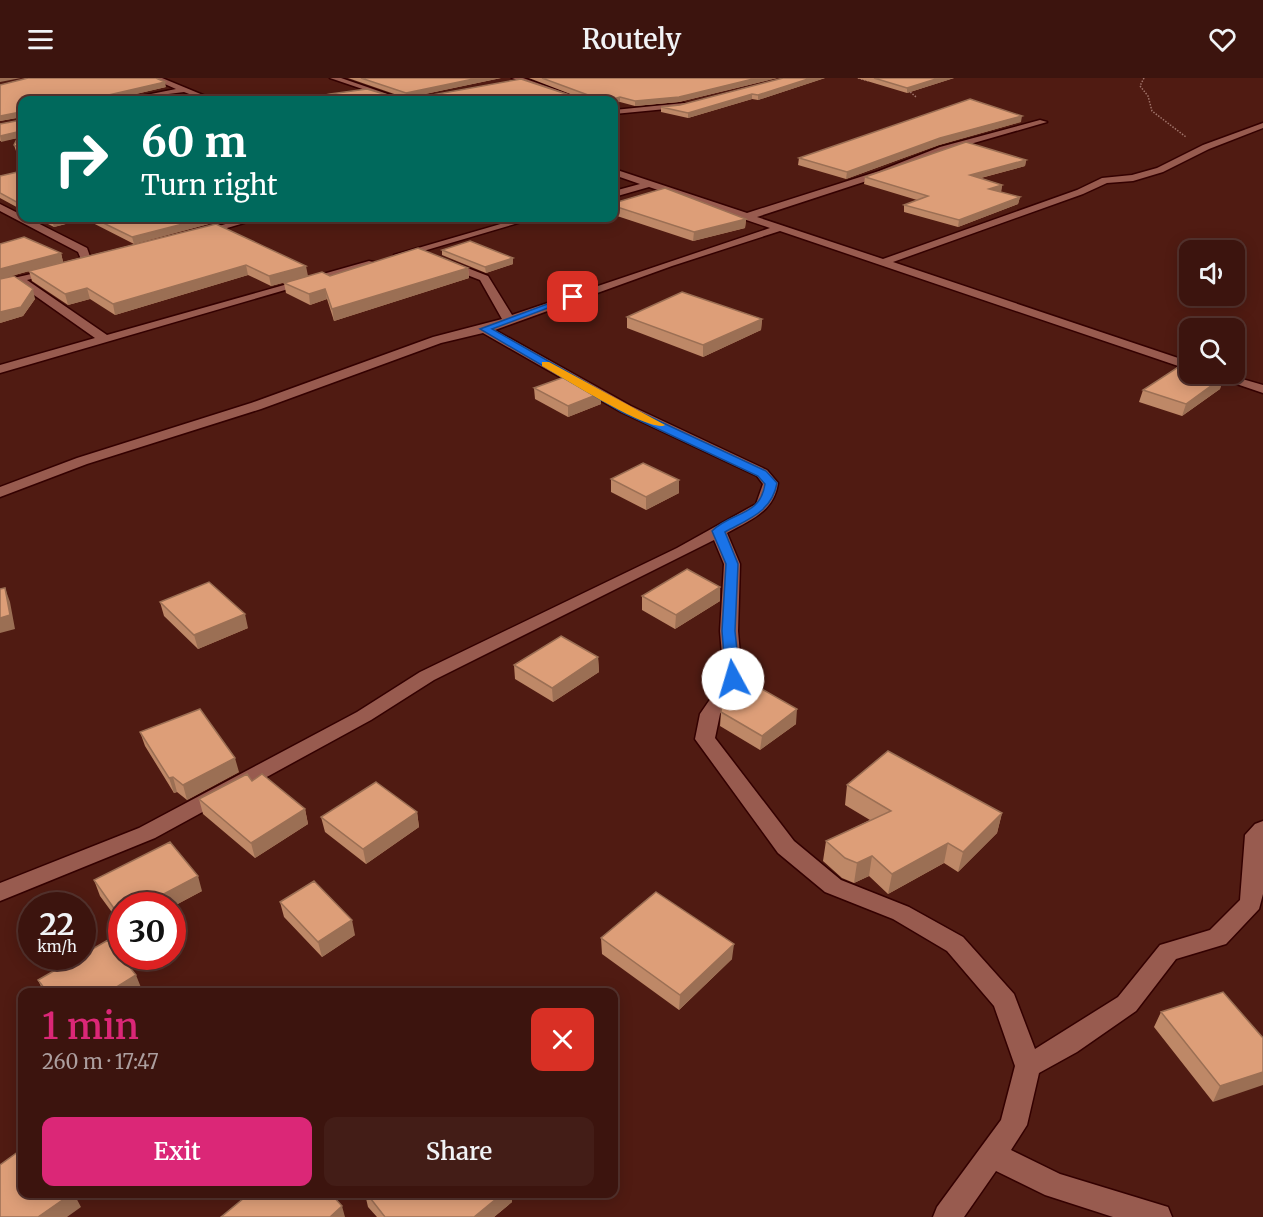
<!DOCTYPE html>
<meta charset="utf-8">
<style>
:root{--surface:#3c140e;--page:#431d17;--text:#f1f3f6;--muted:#ac9e9e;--line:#55332e;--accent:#db2777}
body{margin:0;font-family:Merriweather,serif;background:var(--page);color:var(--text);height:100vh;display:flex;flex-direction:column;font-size:22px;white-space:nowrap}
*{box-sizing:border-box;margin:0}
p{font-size:20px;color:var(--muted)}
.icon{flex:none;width:33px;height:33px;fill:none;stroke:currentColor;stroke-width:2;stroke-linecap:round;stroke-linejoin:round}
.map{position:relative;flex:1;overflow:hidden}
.sheet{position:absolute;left:18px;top:910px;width:600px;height:210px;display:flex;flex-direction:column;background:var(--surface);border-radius:12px;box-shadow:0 3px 15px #0003,0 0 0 2px var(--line)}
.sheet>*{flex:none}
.top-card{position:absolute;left:18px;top:18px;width:600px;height:126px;border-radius:12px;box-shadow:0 3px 15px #0003,0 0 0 2px var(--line);background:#00695c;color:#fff;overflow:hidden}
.tools{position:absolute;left:1179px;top:162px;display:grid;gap:12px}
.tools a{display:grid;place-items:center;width:66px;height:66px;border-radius:12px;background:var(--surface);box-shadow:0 3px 15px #0003,0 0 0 2px var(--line);font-size:30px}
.speed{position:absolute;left:18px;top:814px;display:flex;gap:12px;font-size:30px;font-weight:700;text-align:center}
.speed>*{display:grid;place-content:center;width:78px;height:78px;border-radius:50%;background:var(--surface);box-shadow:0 3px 15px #0003,0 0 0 2px var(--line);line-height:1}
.speed small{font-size:15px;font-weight:400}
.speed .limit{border:9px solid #d22;background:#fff;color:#111}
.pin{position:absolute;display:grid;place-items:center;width:51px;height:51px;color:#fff;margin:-26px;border-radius:12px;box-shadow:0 3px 9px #0006}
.me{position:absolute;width:66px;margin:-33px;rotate:354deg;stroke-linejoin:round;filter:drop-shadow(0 0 4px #0008)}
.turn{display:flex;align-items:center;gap:21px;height:126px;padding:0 24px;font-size:27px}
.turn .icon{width:78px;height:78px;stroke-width:2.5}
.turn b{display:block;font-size:42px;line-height:51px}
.round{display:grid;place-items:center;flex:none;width:63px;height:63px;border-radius:12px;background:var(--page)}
.summary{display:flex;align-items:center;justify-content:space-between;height:102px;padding:0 24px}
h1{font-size:36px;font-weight:600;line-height:45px;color:var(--accent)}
.action{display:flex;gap:12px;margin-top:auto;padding:12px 24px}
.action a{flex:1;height:69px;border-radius:12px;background:var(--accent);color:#fff;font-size:24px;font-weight:600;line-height:69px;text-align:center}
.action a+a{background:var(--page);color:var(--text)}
header{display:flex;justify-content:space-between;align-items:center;height:78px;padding:0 24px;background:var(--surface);font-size:27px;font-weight:600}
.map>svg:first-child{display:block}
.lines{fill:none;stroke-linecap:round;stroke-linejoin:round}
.street-casing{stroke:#300;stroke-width:3}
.path{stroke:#a0746b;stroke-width:1.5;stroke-dasharray:1.5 1.5;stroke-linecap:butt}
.street{fill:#985b4f;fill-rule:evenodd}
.wall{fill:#be8867}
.shaded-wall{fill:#9b6f54}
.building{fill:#dd9e78;stroke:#9b6f54;stroke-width:1.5}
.route{fill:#1a73e8;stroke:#114b97;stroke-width:1.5}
.slow{fill:#f59e0b}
</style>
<header><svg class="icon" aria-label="menu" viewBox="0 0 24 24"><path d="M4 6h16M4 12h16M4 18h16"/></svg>Routely<svg class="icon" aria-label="heart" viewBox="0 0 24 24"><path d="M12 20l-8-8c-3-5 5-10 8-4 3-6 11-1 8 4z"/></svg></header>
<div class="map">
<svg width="1263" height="1139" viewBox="0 0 1263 1139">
<rect width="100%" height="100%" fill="#501b12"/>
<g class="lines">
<defs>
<path id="street" d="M 151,0 L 162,0 L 215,22 L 205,22 L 184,14 L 121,22 L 176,11 Z
M 330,0 L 341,0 L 405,22 L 395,22 Z
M 512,0 L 523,0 L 586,22 L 576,22 Z
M 684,25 L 687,29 L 614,36 L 614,32 Z
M 1040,42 L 1047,44 L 946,73 L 885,97 L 757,139 L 883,181 L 1077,112 L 1102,100 L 1132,97 L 1157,90 L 1203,67 L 1263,45 L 1263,50 L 1209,71 L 1163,94 L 1133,103 L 1107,105 L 1083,116 L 893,184 L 1190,284 L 1190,292 L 780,153 L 672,188 L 495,252 L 631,328 L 767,392 L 778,405 C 774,434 750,442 727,455 L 740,486 L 738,553 L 742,601 L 720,636 L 715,660 L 794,763 L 841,802 L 909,829 L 963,859 L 1014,916 L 1035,971 L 1118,919 L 1160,867 L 1210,852 L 1240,822 L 1245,757 L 1255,746 L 1263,743 L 1263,816 L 1259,831 L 1226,866 L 1176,881 L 1136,933 L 1077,974 L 1039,995 L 1027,1047 L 1011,1072 L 1060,1096 L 1168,1129 L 1172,1139 L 1113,1139 L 1045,1117 L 996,1093 L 964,1139 L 933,1139 L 937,1129 L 1001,1042 L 1015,988 L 994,928 L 947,873 L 893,841 L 825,814 L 778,775 L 695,661 L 700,636 L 724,601 L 720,553 L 724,486 L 714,462 L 434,602 L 371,642 L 155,760 L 0,823 L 0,805 L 139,750 L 357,634 L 420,594 L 677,470 L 756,426 L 763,406 L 757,398 L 621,334 L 483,255 L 441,265 L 261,331 L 87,386 L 0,419 L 0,409 L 77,380 L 251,325 L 433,259 L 502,241 L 480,202 L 444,188 L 444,184 L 452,184 L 488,198 L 512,237 L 770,150 L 649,109 L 614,119 L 614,113 L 640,106 L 614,97 L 614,91 L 747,135 L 879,93 L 940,69 Z
M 0,126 L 87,170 L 92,184 L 83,186 L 78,174 L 0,133 Z
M 246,140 L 261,140 L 200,158 L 195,155 Z
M 521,140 L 535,140 L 403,179 L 394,177 Z
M 369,183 L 378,185 L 0,295 L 0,287 L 95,260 L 17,205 L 0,209 L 0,203 L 58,190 L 58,194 L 27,202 L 107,257 Z
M 1207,296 L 1225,296 L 1263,307 L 1263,315 Z"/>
</defs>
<!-- street casing -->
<use href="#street" class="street-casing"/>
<!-- path -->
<path class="path" d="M 858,0 L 869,3
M 1144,0 L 1140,8 L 1148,18 L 1152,33 L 1186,59
M 908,12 L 916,19"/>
<!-- street -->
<use href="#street" class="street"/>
</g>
<!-- wall -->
<path class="wall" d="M 348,0 L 501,0 L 411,19 L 578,19 L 529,0 L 777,0 L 679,24 L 635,28 L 620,24 L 394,19 L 403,19 Z
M 783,0 L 825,0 L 758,22 L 752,21 L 688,40 L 661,34 L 661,29 L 680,27 Z
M 857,0 L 954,0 L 907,15 Z
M 0,7 L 166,9 L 110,22 L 22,22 L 22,77 L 16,73 L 14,67 L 18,60 L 0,63 L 0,46 L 21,42 L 22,39 L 0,43 Z
M 1021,44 L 939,67 L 846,101 L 798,87 L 799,80 Z
M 1026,82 L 1025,88 L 981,100 L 1002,107 L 1001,114 L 1020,119 L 1018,126 L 958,149 L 904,134 L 904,127 L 917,122 L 864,106 L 865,99 Z
M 22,93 L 22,132 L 0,120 L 0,98 Z
M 614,125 L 746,141 L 745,150 L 693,163 L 614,137 Z
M 36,140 L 231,140 L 134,166 L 85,141 L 54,149 Z
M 216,146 L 308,198 L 271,208 L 248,197 L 115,237 L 90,221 L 68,227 L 32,203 L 29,193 L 4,200 L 35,221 L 23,238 L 0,245 L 0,166 L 61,175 L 63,184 Z
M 442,172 L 513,180 L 513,186 L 486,195 L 442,177 Z
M 468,190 L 469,200 L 334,243 L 327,221 L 310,227 L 286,215 L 284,205 L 330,198 Z
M 627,239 L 762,241 L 761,252 L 703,279 L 627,250 Z
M 1223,296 L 1222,299 L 1223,299 L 1220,311 L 1182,338 L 1139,324 L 1143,312 Z
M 534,310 L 601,326 L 568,339 L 535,321 Z
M 611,401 L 679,415 L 646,432 L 611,414 Z
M 642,518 L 720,523 L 675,551 L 642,532 Z
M 160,524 L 248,550 L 198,571 L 164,538 Z
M 598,579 L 599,594 L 553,624 L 515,601 L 514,587 Z
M 721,634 L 796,646 L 760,672 L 720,648 Z
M 140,654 L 239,694 L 187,722 L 177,714 L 174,715 L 145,668 Z
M 252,703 L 305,731 L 308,746 L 255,780 L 203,736 L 199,721 Z
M 847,707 L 1002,735 L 997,755 L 958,794 L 944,785 L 888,816 L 869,798 L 854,805 L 842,800 L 823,783 L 826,763 L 870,742 L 845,727 Z
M 417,734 L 419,749 L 366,786 L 325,754 L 321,739 Z
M 94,802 L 202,813 L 172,829 L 172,828 L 122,828 L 122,848 L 100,818 Z
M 280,824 L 355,857 L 322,879 L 284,839 Z
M 601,860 L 732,881 L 679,932 L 602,876 Z
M 38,902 L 142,912 L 138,915 L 44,915 Z
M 1161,934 L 1263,960 L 1213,1024 L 1154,949 Z
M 365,1116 L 511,1116 L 512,1124 L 494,1139 L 377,1139 L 368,1129 Z"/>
<!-- shaded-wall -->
<path class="shaded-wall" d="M 0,0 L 21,0 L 0,4 Z
M 478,0 L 501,0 L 406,20 L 406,15 Z
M 757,0 L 777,0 L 679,24 L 635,28 L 635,23 Z
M 811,0 L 825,0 L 758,22 L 758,17 Z
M 939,0 L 954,0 L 907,15 L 907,10 Z
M 165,4 L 166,9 L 110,22 L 87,22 Z
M 752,16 L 752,21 L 688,40 L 688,35 Z
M 620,19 L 620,24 L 614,26 L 614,22 L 609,22 Z
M 20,34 L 22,39 L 0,43 L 0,38 Z
M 1022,38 L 1021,44 L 939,67 L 846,101 L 847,94 L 940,60 Z
M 21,53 L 22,59 L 1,64 L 0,58 Z
M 1026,82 L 1025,88 L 969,103 L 970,97 Z
M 1002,107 L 1001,114 L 989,111 Z
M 1020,119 L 1018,126 L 958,149 L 959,142 Z
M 65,140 L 85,140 L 85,141 L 54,149 L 52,143 Z
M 206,140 L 231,140 L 134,166 L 132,159 Z
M 746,141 L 745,150 L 693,163 L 694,154 Z
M 61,175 L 63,184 L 0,201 L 0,191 Z
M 513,180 L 513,186 L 486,195 L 485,189 Z
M 246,187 L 248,197 L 115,237 L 113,226 Z
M 306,188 L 308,198 L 271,208 L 269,198 Z
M 468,190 L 469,200 L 334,243 L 332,231 Z
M 87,210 L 90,221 L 68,227 L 65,216 Z
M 33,211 L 35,221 L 23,238 L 0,245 L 0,234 Z
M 325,211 L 327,221 L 310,227 L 309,216 Z
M 762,241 L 761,252 L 703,279 L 703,267 Z
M 1220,296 L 1223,296 L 1221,300 L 1223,299 L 1220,311 L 1182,338 L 1186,326 Z
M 601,315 L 601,326 L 568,339 L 568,328 Z
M 679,402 L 679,415 L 646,432 L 646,419 Z
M 720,509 L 720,523 L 675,551 L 676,537 Z
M 5,510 L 10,524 L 15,551 L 0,555 L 0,540 Z
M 245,536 L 248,550 L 198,571 L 194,557 Z
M 598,579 L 599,594 L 553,624 L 552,610 Z
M 797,631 L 796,646 L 760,672 L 762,658 Z
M 235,680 L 239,694 L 187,722 L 183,707 Z
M 173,699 L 177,714 L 174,715 L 169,700 Z
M 305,731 L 308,746 L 255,780 L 251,765 Z
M 417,734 L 419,749 L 366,786 L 363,771 Z
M 1002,735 L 997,755 L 958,794 L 963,774 Z
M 948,765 L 944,785 L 888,816 L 892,796 Z
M 872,778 L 869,798 L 854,805 L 857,785 Z
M 198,798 L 202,813 L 172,829 L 172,828 L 141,828 Z
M 352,842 L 355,857 L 322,879 L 318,864 Z
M 734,866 L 732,881 L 679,932 L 680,917 Z
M 136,897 L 142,912 L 138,915 L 107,915 Z
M 1263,994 L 1263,1007 L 1213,1024 L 1220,1008 Z
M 71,1116 L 74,1116 L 81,1129 L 67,1139 L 38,1139 Z
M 502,1116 L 511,1116 L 512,1124 L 494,1139 L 474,1139 Z
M 342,1128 L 345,1139 L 330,1139 Z"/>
<!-- building -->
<path class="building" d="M 28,0 L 156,0 L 165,4 L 87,22 L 22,22 L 22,35 L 20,34 L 0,38 L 0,7 Z
M 361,0 L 478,0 L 406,15 Z
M 542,0 L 757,0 L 679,19 L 635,23 L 620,19 L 609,22 L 301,22 L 330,16 L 367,11 L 394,19 L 421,19 L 521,1 L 575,19 L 588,17 Z
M 783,0 L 811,0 L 758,17 L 752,16 L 688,35 L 661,29 L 680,27 Z
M 874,0 L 939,0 L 907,10 Z
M 970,21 L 1022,38 L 940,60 L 847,94 L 799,80 Z
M 22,37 L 22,53 L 21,53 L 22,54 L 22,72 L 14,67 L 21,53 L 0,58 L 0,46 L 21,42 Z
M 966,64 L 1026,82 L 970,97 L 1002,107 L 989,111 L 1020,119 L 959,142 L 904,127 L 928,118 L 865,99 Z
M 22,93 L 22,127 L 0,115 L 0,98 Z
M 665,110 L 746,141 L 694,154 L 614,128 L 614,125 Z
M 46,140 L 65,140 L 52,143 Z
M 93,140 L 206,140 L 132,159 Z
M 216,146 L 306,188 L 269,198 L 246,187 L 113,226 L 87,210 L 65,216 L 29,193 Z
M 24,159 L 61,175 L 0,191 L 0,166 Z
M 470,163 L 513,180 L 485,189 L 442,172 Z
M 418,170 L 468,190 L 332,231 L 325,211 L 309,216 L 284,205 L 322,194 L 330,198 Z
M 14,198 L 33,211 L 21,229 L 0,234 L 0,201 Z
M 682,214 L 762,241 L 703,267 L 627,239 Z
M 1189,282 L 1190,296 L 1220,296 L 1217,297 L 1223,299 L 1186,326 L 1143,312 Z
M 567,298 L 601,315 L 568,328 L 534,310 Z
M 643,385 L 679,402 L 646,419 L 611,401 Z
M 687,491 L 720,509 L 676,537 L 642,518 Z
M 209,504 L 245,536 L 194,557 L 160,524 Z
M 5,510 L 10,537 L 0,540 L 0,511 Z
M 561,558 L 598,579 L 552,610 L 514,587 Z
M 751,605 L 797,631 L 762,658 L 721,634 L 722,625 Z
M 200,631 L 235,680 L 183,707 L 173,699 L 169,700 L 140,654 Z
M 888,673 L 1002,735 L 963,774 L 948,765 L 892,796 L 872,778 L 857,785 L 845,780 L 826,763 L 891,733 L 847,707 Z
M 247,696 L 252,703 L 262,696 L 305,731 L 251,765 L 199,721 Z
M 376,704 L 417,734 L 363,771 L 321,739 Z
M 170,764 L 198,798 L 141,828 L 122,828 L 122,838 L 120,839 L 94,802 Z
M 314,803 L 352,842 L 318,864 L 280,824 Z
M 656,814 L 734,866 L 680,917 L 601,860 Z
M 108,862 L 136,897 L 107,915 L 48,915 L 38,902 L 78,879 L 82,879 L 82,877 Z
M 1223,914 L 1263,960 L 1263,994 L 1220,1008 L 1161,934 Z
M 22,1071 L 22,1116 L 71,1116 L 38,1139 L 0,1139 L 0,1087 Z
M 249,1116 L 331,1116 L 342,1128 L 330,1139 L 221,1139 Z
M 367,1116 L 502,1116 L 474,1139 L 385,1139 Z"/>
<!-- route -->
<path class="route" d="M 569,218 L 577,219 L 492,251 L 629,329 L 766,393 L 777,405 C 772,434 748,441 725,454 L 738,486 L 735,553 L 740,601 L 738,604 L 733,606 L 726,601 L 722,553 L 726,486 L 712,453 C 732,433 760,439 765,406 L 758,398 L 622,334 L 480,251 Z"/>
<!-- slow -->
<path class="slow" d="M 542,284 L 549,284 L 665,347 C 652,356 560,298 542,288 Z"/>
</svg>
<div class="tools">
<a><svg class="icon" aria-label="sound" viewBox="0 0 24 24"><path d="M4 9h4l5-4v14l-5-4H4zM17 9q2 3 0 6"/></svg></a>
<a><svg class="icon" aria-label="search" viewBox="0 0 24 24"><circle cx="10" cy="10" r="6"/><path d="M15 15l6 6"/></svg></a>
</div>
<div class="speed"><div>22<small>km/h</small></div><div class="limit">30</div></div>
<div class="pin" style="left:573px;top:219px;background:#d93025"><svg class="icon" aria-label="arrive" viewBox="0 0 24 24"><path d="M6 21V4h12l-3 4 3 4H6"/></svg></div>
<svg class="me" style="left:733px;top:601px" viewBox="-20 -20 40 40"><circle r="19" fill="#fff"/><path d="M0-13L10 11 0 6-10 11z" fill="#1a73e8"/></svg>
<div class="top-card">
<div class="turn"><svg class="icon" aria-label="right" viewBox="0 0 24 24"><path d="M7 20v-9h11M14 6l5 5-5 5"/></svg><div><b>60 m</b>Turn right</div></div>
</div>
<section class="sheet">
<div class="summary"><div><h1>1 min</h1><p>260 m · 17:47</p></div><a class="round" style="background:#d93025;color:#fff"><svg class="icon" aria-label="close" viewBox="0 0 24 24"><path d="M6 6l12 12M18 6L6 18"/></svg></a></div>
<div class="action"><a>Exit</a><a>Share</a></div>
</section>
</div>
